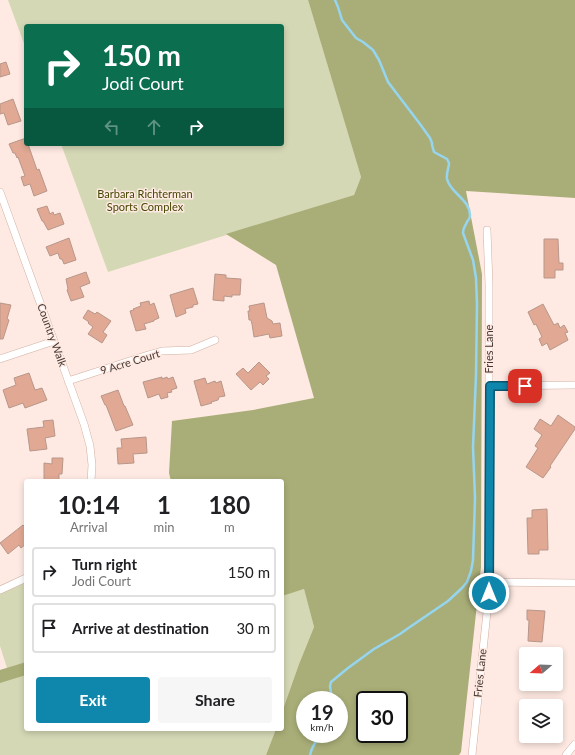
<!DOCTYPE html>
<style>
:root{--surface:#fff;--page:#f6f6f6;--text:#202124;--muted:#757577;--line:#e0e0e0;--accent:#0f86ab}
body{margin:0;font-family:Lato,sans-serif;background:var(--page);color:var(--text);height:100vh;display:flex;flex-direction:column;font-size:15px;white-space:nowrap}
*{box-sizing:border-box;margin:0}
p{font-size:13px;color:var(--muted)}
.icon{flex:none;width:22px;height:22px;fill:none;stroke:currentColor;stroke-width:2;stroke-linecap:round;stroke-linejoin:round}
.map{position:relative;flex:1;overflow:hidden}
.drawer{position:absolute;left:24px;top:479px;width:260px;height:252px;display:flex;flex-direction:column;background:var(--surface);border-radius:4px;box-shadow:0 2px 6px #0003}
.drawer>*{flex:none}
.banner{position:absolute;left:24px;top:24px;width:260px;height:122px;border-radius:4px;box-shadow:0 2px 6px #0003;background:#0b6e4f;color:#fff;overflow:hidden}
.needle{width:26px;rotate:251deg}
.fabs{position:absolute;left:519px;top:647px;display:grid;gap:8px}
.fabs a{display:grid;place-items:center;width:44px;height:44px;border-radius:4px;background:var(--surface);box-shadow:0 2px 6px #0003;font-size:20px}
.speed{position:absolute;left:296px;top:691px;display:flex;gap:8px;font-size:20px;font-weight:700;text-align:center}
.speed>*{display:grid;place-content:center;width:52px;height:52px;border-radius:50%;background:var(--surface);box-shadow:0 2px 6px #0003;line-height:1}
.speed small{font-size:10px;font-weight:400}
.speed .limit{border:2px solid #111;border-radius:6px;background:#fff;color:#111}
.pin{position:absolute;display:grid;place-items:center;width:34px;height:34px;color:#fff;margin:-17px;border-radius:8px;box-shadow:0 2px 6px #0006}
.me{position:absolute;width:44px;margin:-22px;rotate:0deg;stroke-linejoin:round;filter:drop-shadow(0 0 3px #0008)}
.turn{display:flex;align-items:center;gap:14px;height:84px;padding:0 12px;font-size:18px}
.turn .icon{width:52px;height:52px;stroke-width:2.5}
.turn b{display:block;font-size:28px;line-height:34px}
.lanes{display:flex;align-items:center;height:38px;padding:0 12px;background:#0003;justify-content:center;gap:20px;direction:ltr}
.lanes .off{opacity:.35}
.eta{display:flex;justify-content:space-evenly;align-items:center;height:68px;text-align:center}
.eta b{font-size:24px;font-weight:700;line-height:28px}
.action{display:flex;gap:8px;margin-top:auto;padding:8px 12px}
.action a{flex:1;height:46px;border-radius:4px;background:var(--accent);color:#fff;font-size:16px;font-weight:700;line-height:46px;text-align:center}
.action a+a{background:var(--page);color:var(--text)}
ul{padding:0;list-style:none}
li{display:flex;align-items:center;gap:12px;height:50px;margin:0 8px 6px;padding:0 4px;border:2px solid var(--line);border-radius:4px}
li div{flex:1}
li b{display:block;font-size:15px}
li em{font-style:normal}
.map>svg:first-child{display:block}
.green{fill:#d5d8b5}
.forest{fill:#a9ae78;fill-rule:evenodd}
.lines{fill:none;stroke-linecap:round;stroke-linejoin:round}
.stream{stroke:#96d5ef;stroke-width:2.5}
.building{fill:#e1a893;stroke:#b7978b}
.street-casing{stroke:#d1b1a4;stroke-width:8}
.street{stroke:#fff;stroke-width:7}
.route-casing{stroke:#0a576f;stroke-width:10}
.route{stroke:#0f86ab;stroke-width:7}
.labels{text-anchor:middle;stroke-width:3;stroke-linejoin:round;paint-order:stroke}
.park-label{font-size:11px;fill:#444703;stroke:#feeae2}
.street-label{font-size:11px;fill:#443732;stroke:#feeae2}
</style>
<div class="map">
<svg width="575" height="755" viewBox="0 0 575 755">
<rect width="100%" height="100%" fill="#feeae2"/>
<!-- green -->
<path class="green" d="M 8,0 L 308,0 L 361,177 L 354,195 L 108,272 L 61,144 L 282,144 L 282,26 L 26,26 L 26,49 Z
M 26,578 L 26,729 L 276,729 L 266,755 L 0,755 L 0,670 L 7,668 L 0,646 L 0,590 Z
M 304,589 L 314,627 L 299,664 L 282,712 L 282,595 Z"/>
<!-- forest -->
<path class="forest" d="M 308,0 L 575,0 L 575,198 L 466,191 L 482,274 L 481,567 L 461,752 L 459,755 L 266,755 L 276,729 L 282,729 L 282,712 L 299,664 L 314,627 L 304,589 L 282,596 L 282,481 L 171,481 L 169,473 L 172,421 L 253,410 L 314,398 L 276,265 L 226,234 L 354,195 L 361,177 ZM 305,700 L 339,700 L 339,734 L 305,734 ZM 365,700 L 399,700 L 399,734 L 365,734 Z
M 26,662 L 26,675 L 0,683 L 0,670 Z"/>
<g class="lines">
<!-- stream -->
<path class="stream" d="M 332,700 L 330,686 L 331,682 L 348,668 L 374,649 L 400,634 L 407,629 L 448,601 L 462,588 L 467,582 L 471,571 L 473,560 L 475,498 L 473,447 L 476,375 L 477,304 L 476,278 L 473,260 L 463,233 C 463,230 464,227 466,224 C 467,221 470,219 470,216 C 471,200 450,193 447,179 C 446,173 449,168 449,163 L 447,159 L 434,152 L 432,145 L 432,143 L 430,138 L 420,124 L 388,82 L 379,60 L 373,50 L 363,42 L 356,38 L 342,20 L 338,7 L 335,0
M 310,755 C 312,747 316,740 322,734"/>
</g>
<!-- building -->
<path class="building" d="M 6,62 L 10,74 L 0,77 L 0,64 Z
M 13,99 L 21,121 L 8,125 L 4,113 L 0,114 L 0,104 Z
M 26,138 L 26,144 L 28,144 L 37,170 L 39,169 L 47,191 L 34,196 L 30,184 L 24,186 L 21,177 L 25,176 L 18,157 L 17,158 L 15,153 L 13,153 L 9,144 Z
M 47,206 L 50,214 L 53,212 L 54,215 L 60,213 L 64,224 L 48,230 L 43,221 L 42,221 L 37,209 Z
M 69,238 L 76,260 L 64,264 L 62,259 L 60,259 L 58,253 L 50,256 L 46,247 Z
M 544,239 L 558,239 L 559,263 L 563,263 L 563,270 L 555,270 L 555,278 L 544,278 Z
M 86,272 L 90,283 L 80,287 L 84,297 L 71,301 L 67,290 L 68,289 L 66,279 Z
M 215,274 L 226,275 L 226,278 L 241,279 L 240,295 L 232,295 L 232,297 L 224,296 L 224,301 L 213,300 Z
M 193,288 L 198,304 L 193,305 L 193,307 L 185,309 L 186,313 L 176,317 L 170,295 Z
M 149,301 L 150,305 L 154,303 L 159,318 L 154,320 L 154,321 L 144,324 L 146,329 L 136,331 L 130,311 L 134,310 L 133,309 L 141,306 L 140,303 Z
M 0,303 L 11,305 L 7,319 L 9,320 L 3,339 L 0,339 Z
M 264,303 L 267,318 L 272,321 L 273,324 L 280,323 L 282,336 L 270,338 L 269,334 L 254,337 L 252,324 L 251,320 L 249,320 L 248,311 L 250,311 L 249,306 Z
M 543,304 L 554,325 L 558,323 L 560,328 L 564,325 L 568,332 L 565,333 L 568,340 L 550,350 L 547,343 L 542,346 L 539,339 L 542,337 L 536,324 L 534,325 L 528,312 Z
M 88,310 L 95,314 L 97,312 L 111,321 L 103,332 L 107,335 L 102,343 L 88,334 L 93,327 L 88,323 L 89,322 L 83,318 Z
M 259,362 L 270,373 L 266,376 L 269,379 L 263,385 L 260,382 L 251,390 L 236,374 L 243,368 L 248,373 Z
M 29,373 L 35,390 L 42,388 L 47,400 L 25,408 L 23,403 L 9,408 L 3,390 L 16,385 L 14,378 Z
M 162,377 L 162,379 L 167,377 L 168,379 L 173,377 L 177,388 L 171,390 L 172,392 L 167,393 L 168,397 L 161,399 L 159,394 L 148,398 L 143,382 Z
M 205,378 L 207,384 L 215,381 L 216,383 L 221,381 L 225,396 L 219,397 L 218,400 L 211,402 L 212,403 L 201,406 L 194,381 Z
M 118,390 L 124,406 L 125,406 L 133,425 L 116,431 L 106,405 L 105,405 L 101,396 Z
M 558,415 L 575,427 L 575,429 L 550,466 L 551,467 L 543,478 L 526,467 L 538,448 L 535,446 L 542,435 L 534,429 L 540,419 L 551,426 Z
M 53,420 L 55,436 L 45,438 L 47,449 L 30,451 L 27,429 L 44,427 L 43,421 Z
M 146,437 L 147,453 L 133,454 L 134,463 L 118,464 L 117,448 L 122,448 L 121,439 Z
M 52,458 L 63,458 L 62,474 L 59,474 L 59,481 L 44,481 L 44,463 L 52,464 Z
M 547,509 L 548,550 L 539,550 L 539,554 L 528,554 L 527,518 L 532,518 L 532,510 Z
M 23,525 L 26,528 L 26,544 L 21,548 L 19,545 L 8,554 L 0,543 Z
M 527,610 L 545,611 L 542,642 L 528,641 L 529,620 L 527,620 Z"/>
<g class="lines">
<defs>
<path id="street" d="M 0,192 L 84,424 L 90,446 L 92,465 L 91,481
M 0,359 L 54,341
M 68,381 L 148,355 L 162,351 L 191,350 L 215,340
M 490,386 L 575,385
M 489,582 L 575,583
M 0,590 L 26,578
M 472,755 L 489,593 L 489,284 L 487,230
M 566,755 L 575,744"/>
</defs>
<!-- street casing -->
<use href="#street" class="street-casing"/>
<!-- street -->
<use href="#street" class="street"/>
</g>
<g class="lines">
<defs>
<path id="route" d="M 489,593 L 490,386 L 525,386"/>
</defs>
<!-- route casing -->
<use href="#route" class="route-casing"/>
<!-- route -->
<use href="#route" class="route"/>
</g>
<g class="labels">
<!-- park labels -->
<g class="park-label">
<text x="145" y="198">Barbara Richterman<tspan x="145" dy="13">Sports Complex</tspan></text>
</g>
<!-- street labels -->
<g class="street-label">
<text transform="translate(52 335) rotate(70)" y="4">Country Walk</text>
<text transform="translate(489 349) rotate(-90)" y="4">Fries Lane</text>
<text transform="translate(130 362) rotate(-17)" y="4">9 Acre Court</text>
<text transform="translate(480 673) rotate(-84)" y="4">Fries Lane</text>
</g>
</g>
</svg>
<div class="fabs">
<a><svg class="needle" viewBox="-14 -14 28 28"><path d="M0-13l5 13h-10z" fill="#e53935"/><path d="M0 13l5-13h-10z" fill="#757577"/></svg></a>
<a><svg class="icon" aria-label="layers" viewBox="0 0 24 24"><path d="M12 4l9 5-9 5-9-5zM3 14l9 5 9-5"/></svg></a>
</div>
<div class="speed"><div>19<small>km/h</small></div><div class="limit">30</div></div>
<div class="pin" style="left:525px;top:386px;background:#d93025"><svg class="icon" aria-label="arrive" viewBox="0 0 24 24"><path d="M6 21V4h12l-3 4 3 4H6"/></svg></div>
<svg class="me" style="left:489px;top:593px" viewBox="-20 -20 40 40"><circle r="17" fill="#0f86ab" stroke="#fff" stroke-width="3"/><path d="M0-11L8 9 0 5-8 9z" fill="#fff"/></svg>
<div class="banner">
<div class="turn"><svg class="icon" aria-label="right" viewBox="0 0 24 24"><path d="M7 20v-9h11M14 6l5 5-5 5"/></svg><div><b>150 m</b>Jodi Court</div></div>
<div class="lanes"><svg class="icon off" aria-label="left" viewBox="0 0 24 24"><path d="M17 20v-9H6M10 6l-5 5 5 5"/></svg><svg class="icon off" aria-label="ahead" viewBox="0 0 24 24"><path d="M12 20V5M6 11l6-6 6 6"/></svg><svg class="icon" aria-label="right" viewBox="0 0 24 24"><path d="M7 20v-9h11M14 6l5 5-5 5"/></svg></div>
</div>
<section class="drawer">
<div class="eta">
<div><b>10:14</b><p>Arrival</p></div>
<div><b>1</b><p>min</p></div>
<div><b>180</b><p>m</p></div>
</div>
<ul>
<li><svg class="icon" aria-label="right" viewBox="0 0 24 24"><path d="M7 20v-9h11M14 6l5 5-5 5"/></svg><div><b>Turn right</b><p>Jodi Court</p></div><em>150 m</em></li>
<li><svg class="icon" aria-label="arrive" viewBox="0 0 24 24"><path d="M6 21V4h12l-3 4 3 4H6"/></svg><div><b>Arrive at destination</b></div><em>30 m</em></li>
</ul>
<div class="action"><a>Exit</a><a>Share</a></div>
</section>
</div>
